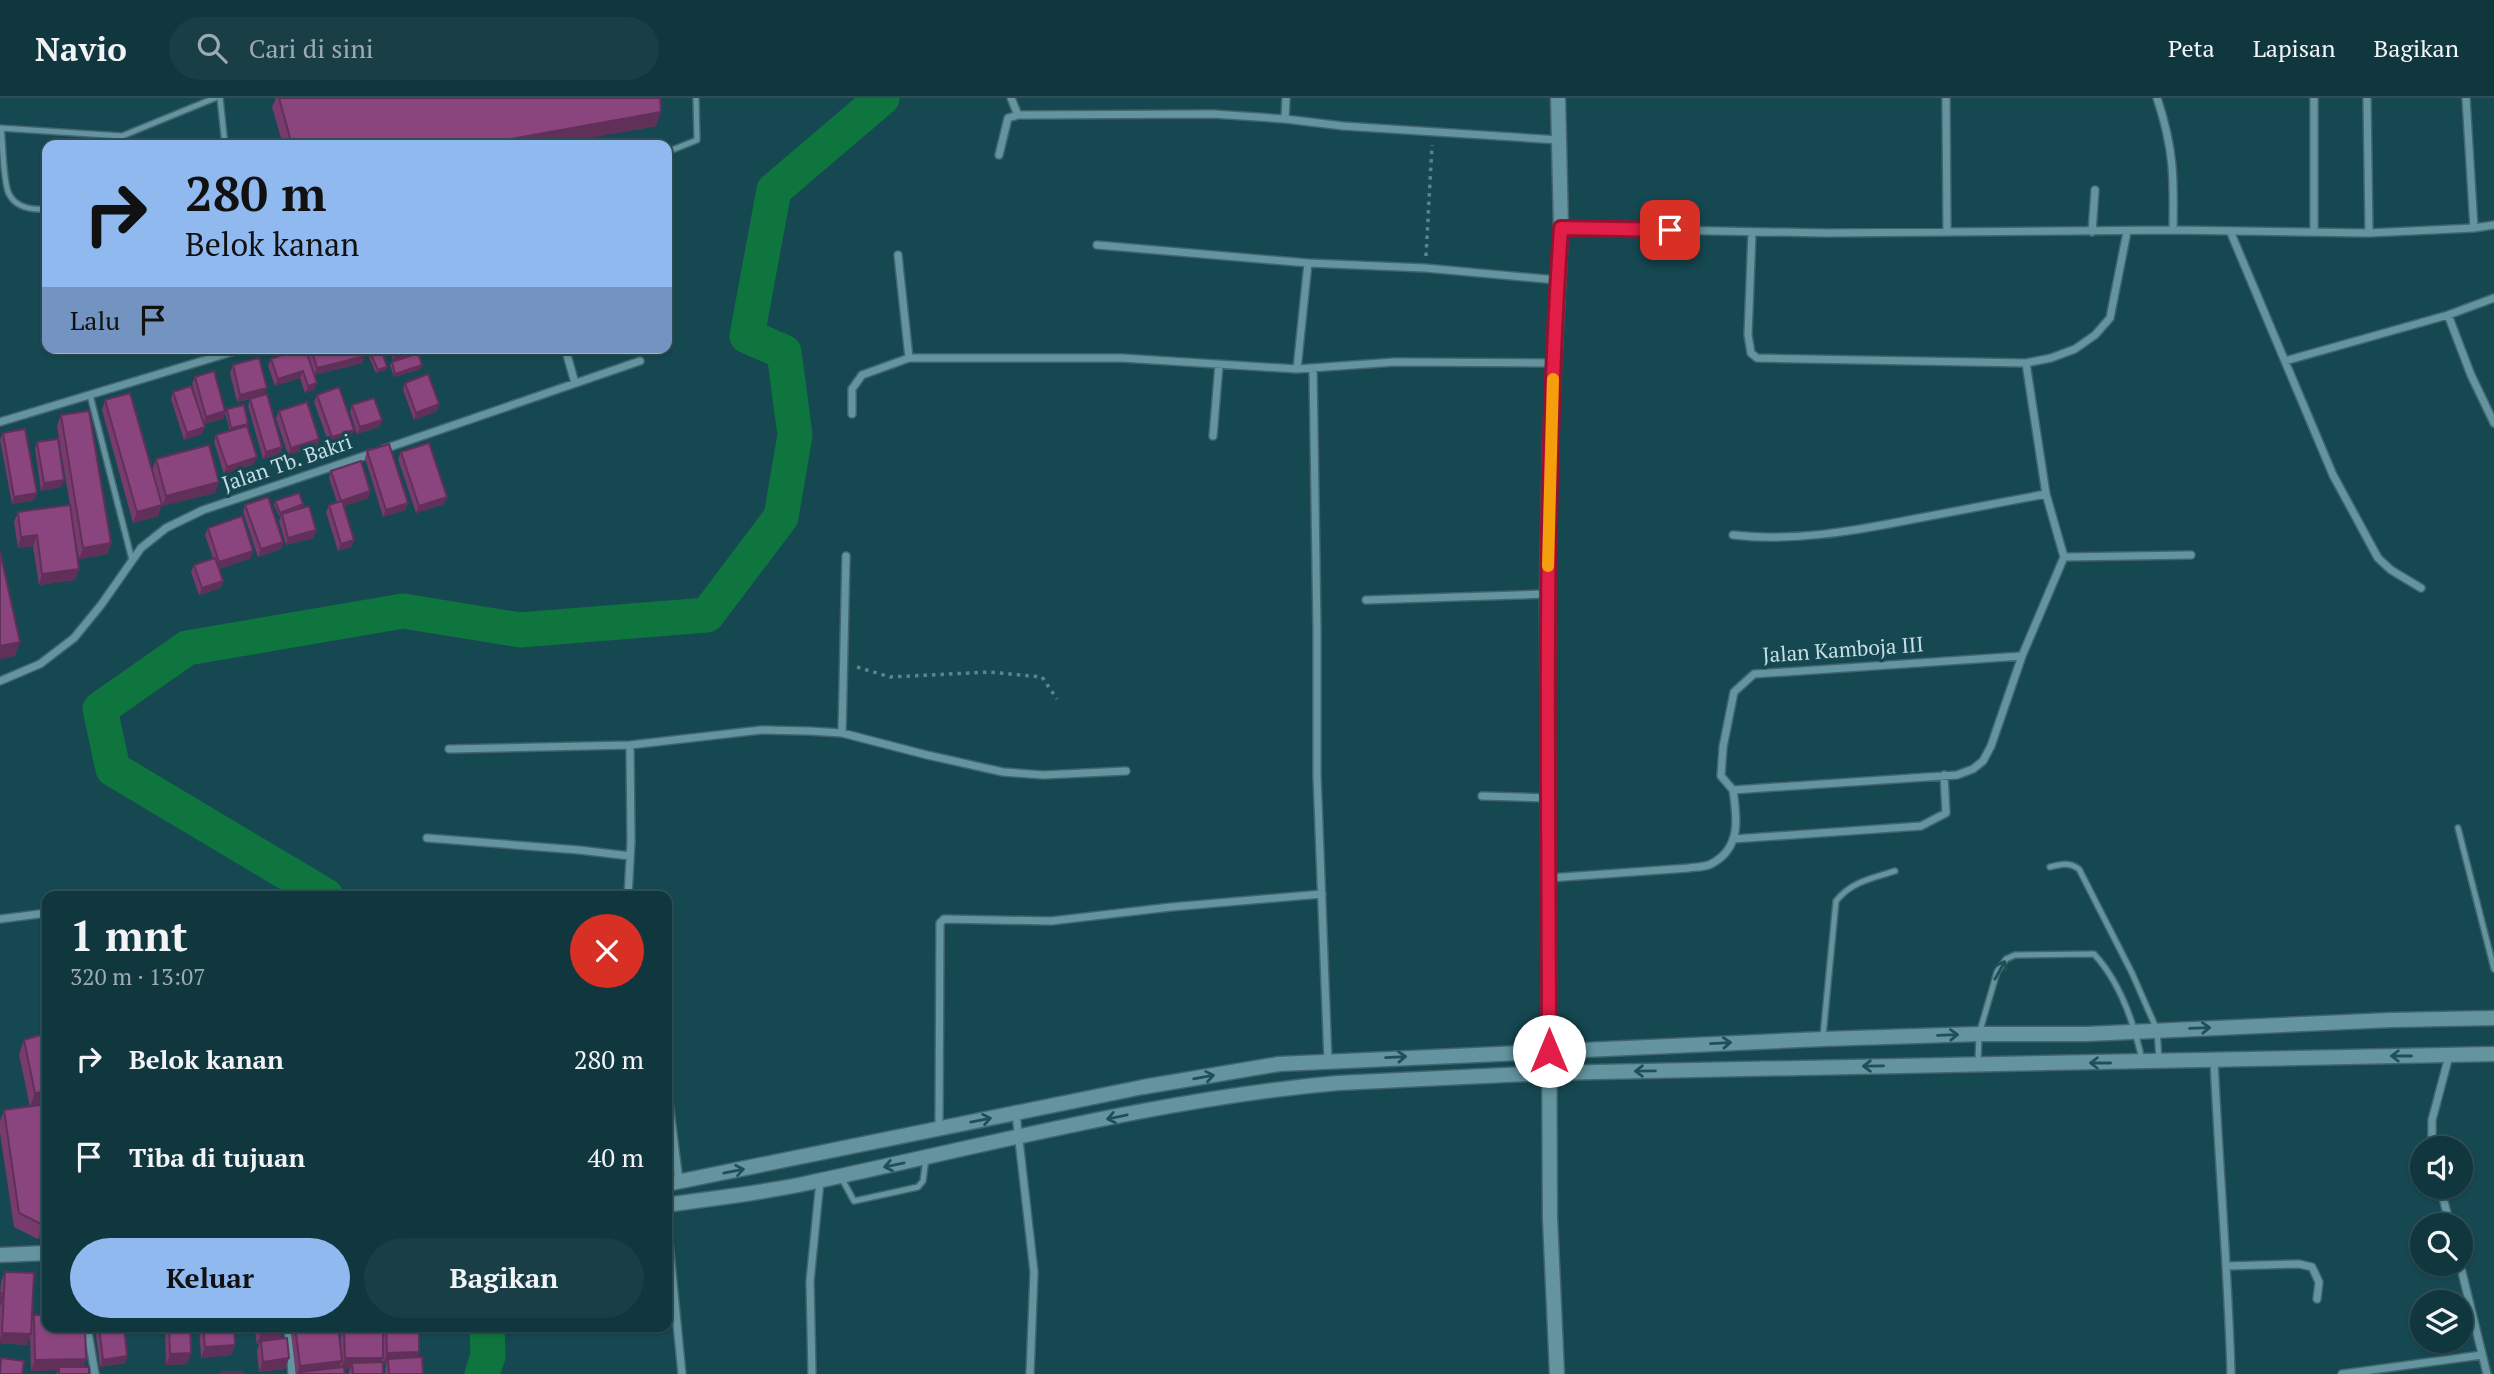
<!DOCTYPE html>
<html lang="id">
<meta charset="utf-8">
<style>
:root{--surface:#10363e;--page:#193e45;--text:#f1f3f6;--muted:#9cabb0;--line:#305058;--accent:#90b9f0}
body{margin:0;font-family:"PT Serif",serif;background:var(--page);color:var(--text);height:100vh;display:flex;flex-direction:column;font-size:26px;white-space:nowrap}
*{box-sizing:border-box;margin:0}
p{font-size:23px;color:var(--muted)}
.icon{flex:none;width:38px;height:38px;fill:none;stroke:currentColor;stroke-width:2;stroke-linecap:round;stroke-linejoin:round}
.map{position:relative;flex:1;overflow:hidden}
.sheet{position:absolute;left:42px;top:793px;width:630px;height:441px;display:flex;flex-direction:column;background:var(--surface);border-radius:14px;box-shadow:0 2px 5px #0004,0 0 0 2px var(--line)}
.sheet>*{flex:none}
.guide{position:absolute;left:42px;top:42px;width:630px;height:214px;border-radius:14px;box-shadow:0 2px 5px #0004,0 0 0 2px var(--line);background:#90b9f0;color:#111;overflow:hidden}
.fabs{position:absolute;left:2410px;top:1038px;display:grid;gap:14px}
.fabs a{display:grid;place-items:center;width:63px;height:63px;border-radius:50%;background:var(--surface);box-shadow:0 2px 5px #0004,0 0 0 2px var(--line);font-size:35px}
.pin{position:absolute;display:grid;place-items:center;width:60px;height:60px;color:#fff;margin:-30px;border-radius:14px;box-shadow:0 4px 10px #0006}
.me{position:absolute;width:77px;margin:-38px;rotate:0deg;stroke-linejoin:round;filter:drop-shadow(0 0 5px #0008)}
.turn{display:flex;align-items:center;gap:24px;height:147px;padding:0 28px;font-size:32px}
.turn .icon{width:91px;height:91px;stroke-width:2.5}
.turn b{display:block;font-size:49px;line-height:60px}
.then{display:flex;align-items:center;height:66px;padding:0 28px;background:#0003;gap:14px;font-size:26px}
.round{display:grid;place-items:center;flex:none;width:74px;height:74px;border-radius:37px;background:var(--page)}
.summary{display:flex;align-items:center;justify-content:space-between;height:119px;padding:0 28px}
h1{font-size:42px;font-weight:800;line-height:52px}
.button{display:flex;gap:14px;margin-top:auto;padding:14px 28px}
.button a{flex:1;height:80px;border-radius:42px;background:var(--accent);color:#111;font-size:28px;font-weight:800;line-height:80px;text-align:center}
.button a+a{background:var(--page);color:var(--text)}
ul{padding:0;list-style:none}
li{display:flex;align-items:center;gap:21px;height:98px;padding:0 28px}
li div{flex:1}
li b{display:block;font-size:26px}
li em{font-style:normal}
header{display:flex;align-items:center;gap:42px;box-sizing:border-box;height:98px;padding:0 35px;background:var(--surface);border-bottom:2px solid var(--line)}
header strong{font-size:33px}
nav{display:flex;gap:38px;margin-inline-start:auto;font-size:24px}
.search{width:490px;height:63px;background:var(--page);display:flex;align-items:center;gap:18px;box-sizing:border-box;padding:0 24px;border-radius:38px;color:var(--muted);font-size:26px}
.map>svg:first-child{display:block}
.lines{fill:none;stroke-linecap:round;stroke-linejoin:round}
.river{stroke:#0f753f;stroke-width:35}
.lane-casing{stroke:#42656d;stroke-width:8}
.street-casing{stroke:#42656d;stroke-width:10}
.secondary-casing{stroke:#42656d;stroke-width:17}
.path{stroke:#5c848c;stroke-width:3.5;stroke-dasharray:3.5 5;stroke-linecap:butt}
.lane{stroke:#63949f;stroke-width:5}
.street{stroke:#63949f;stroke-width:7}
.secondary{stroke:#63949f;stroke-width:14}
.wall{fill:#773b6d}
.shaded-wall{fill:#613059}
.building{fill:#8a457f;stroke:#613059;stroke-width:2}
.oneway{stroke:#1e505a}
.route-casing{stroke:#92132f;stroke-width:18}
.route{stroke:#e11d48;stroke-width:12}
.slow{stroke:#f59e0b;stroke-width:12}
.labels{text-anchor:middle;stroke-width:7;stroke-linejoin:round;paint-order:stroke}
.street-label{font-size:21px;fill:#c5dde3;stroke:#164852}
</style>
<header>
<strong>Navio</strong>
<div class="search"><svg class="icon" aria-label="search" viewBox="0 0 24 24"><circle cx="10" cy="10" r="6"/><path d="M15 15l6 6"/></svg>Cari di sini</div>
<nav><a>Peta</a><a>Lapisan</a><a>Bagikan</a></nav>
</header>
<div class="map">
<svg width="2494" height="1276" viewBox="0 0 2494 1276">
<rect width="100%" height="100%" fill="#164852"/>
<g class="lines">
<!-- river -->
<path class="river" d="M 326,798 L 113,671 L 100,611 L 187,550 L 403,513 L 520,532 L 707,517 L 781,419 L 795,337 L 784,254 L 747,238 L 774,92 L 882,0
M 482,1276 L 488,1258 L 487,1228"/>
<defs>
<path id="lane" d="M 220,0 L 225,47
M 0,30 L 122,38 L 215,0
M 1,30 C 3,44 3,85 9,96 C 16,110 33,112 47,111
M 667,54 L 697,42 L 696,0
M 90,297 L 132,462
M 2458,730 L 2494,871
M 2050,769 C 2061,766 2069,764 2079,771 L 2132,875 L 2157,932 L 2159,961
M 1823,938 L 1836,803 C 1851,784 1872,780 1895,773
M 1978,965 L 1979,936 L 1997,874 L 2006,861 L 2015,857 L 2094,856 C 2120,884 2134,925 2142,962
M 842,1081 L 854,1103 L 918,1089 L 923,1083 L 926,1060"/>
<path id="street" d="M 1011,0 L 1018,17
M 1946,0 L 1947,134
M 2157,0 C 2174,51 2174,80 2173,132
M 2314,0 L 2314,133
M 2367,0 L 2369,135
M 2466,0 L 2474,130
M 1285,21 L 1286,0
M 999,57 L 1008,20 L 1018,17 L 1213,16 L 1285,21 L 1343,28 L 1559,42
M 1561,130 L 1826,135 L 2173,132 L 2369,135 L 2474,130 L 2494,127
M 2230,133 L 2333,377 L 2378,460 L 2391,472 L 2421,490
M 1752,134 L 1748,237 L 1751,255 L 1757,260 L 2026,265 L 2051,260 L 2075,251 L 2095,237 L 2110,220 L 2127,134
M 2092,134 L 2095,92
M 1097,147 L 1308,165 L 1425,170 L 1557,182
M 898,157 L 909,260
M 2448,217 L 2471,277 L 2494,325
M 565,250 L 575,285
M 2285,263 L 2448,217 L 2494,200
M 1313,270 L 1317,533 L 1317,678 L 1328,963
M 1297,271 L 1308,165
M 852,316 L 852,291 L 862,277 L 909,260 L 1122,260 L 1297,271 L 1395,264 L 1554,265
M 0,324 L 245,250
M 1213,338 L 1219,267
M 384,351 L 640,263
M 1733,437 C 1793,444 1854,433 1914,421 C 1958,413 2002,404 2046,396
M 2064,459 L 2191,457
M 1366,502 L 1547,496
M 0,583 L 40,566 L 74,540 L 101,507 L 141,450 L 166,430 L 203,412 L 373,355
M 842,635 L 846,458
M 449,651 L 630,647 L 761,632 L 809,633 L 842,635 L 927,657 L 1003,674 L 1043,677 L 1126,673
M 1733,692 L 1957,677 L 1973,671 L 1983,663 L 1991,648 L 2022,558 L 2064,459 L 2046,396 L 2026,265
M 1733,692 L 1721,678 L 1723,649 L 1734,594 L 1754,576 L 2022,558
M 1482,698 L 1547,700
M 427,740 L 579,752 L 630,758
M 1733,741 L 1921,728 L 1946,715 L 1944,677
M 1549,780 L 1689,770 C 1696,769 1705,769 1711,766 C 1742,750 1737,719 1733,692
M 628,798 L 631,744 L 630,647
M 0,821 L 47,815
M 2214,963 C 2219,1068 2228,1172 2231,1276
M 667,989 L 679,1083
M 1016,1016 L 1034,1174 L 1030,1276
M 939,1030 L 940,825 L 944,821 L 1051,823 L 1171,809 L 1322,796
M 2432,1050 L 2432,1022 L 2449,958
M 2440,1088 L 2450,1127
M 667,1124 L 682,1276
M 2460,1166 L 2487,1276
M 2227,1168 L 2299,1166 L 2312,1169 L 2319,1184 L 2317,1201
M 87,1228 L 95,1276
M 288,1228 L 292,1276
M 812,1276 L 810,1183 L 820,1083
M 2342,1276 L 2482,1257"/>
<path id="secondary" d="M 667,1086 L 1143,989 L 1279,966 L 1823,941 L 1979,936 L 2087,936 L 2391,922 L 2494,920
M 667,1107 C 714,1100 762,1095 808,1085 C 983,1048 1159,1001 1338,985 L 1549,975 L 2494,956
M 0,1157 L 47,1155
M 1557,1276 L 1550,1120 L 1547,496 L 1550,347 L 1561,130 L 1558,0"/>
</defs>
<!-- lane casing -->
<use href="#lane" class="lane-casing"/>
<!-- street casing -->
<use href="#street" class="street-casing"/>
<!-- secondary casing -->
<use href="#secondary" class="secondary-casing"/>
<!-- path -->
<path class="path" d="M 1426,158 L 1432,47
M 857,569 L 890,579 L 989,574 L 1042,579 L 1057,601"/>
<!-- lane -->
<use href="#lane" class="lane"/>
<!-- street -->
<use href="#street" class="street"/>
<!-- secondary -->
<use href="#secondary" class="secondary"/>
</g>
<!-- wall -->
<path class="wall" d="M 276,0 L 660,0 L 656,28 L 549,47 L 283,47 L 272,9 Z
M 301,250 L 314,292 L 305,295 L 300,280 L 275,288 L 268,268 L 271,261 Z
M 309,250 L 362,250 L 362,265 L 314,277 L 307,254 Z
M 365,250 L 387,250 L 386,252 L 382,254 L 386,272 L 376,275 Z
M 390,250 L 422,250 L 420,254 L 393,262 Z
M 392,264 L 422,267 L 421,271 L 394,279 L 390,267 Z
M 233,267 L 264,297 L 282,349 L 280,356 L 263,361 L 248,308 L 250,301 L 237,304 L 230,275 Z
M 195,279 L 225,313 L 223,321 L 204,326 L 202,336 L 184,342 L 171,301 L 173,294 L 200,313 L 192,286 Z
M 405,285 L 437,313 L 414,322 L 403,292 Z
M 317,297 L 351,339 L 329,346 L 314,304 Z
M 105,302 L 152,372 L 156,361 L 219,384 L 215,395 L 161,408 L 158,418 L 133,425 L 102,312 Z
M 352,307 L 382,322 L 379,329 L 357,336 L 350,314 Z
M 227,311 L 247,329 L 254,366 L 224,376 L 214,344 L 216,337 L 230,333 L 225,315 Z
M 279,313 L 319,341 L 317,348 L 288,357 L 276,320 Z
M 61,317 L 111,445 L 107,456 L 79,461 L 71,414 L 79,471 L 75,482 L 39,487 L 33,448 L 18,450 L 14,424 L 18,414 L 70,407 L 57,328 Z
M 3,335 L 34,402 L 12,406 L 0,342 Z
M 37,344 L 64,382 L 61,389 L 41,393 L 35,351 Z
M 367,353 L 408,405 L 405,412 L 383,419 L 365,360 Z
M 401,354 L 447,399 L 444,406 L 416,415 L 398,361 Z
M 331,373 L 370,393 L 368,400 L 344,408 L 354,442 L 351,449 L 338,453 L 326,414 L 329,407 L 337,404 L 329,380 Z
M 275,403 L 303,406 L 302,410 L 316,432 L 313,440 L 286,447 L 279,423 L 281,418 L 279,418 L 274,407 Z
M 245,407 L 283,444 L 281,451 L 258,459 L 243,414 Z
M 208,430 L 251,460 L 219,471 L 223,483 L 220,490 L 199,497 L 191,474 L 194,467 L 213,460 L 205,437 Z
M 47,935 L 47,1140 L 38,1141 L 14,1129 L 0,1035 L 0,1023 L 4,1012 L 30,1009 L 19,956 L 24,942 Z
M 5,1174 L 32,1223 L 34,1217 L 44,1217 L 43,1199 L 45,1192 L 86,1261 L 83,1269 L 89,1276 L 56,1276 L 58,1272 L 31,1273 L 30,1238 L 27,1247 L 0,1245 L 0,1195 L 1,1184 Z
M 95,1228 L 124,1228 L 127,1258 L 125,1265 L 100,1269 Z
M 165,1228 L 190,1228 L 191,1255 L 187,1266 L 166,1267 Z
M 199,1228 L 234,1228 L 235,1247 L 231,1257 L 201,1260 Z
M 257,1228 L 283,1228 L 281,1240 L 289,1260 L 285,1271 L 259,1274 L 257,1253 L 259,1246 L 257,1246 L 255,1234 Z
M 290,1228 L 338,1228 L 341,1249 L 341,1228 L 419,1228 L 418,1259 L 423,1276 L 385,1276 L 385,1271 L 386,1266 L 383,1266 L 383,1276 L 348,1276 L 350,1271 L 344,1271 L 345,1276 L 296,1276 Z"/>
<!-- shaded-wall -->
<path class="shaded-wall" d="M 661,14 L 656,28 L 549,47 L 477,47 Z
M 411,250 L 422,250 L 420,254 L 393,262 L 396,255 Z
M 365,258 L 362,265 L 314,277 L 317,270 Z
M 422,267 L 421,271 L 394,279 L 395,276 Z
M 387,269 L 386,272 L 376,275 L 378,272 Z
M 303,273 L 300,280 L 275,288 L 278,281 Z
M 317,285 L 314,292 L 305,295 L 308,288 Z
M 267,290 L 264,297 L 237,304 L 240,297 Z
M 439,306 L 437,313 L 414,322 L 416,315 Z
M 225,313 L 223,321 L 203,326 L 206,319 Z
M 382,322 L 379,329 L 357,336 L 360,329 Z
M 248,326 L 247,329 L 230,333 L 231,330 Z
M 205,329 L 202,336 L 184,342 L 187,335 Z
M 354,332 L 351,339 L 329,346 L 332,339 Z
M 319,341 L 317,348 L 288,357 L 291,350 Z
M 282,349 L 280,356 L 263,361 L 266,354 Z
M 257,359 L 254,366 L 224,376 L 227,369 Z
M 64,382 L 61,389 L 41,393 L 44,385 Z
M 219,384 L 215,395 L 162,408 L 166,398 Z
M 370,393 L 368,400 L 339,410 L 341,403 Z
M 37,395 L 34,402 L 12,406 L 14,399 Z
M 447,399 L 444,406 L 416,415 L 419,408 Z
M 408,405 L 405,412 L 383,419 L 386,412 Z
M 303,406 L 302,410 L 282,416 L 281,418 L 279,418 L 280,415 Z
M 162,407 L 158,418 L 133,425 L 137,414 Z
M 316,432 L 313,440 L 286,447 L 288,440 Z
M 37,437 L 33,448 L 18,450 L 21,439 Z
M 354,442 L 351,449 L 338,453 L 341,446 Z
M 283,444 L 281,451 L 258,459 L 261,451 Z
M 111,445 L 107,456 L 79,461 L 83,450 Z
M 253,453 L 251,460 L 216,472 L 219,464 Z
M 79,471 L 75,482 L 39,487 L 42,476 Z
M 223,483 L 220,490 L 199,497 L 202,490 Z
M 20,544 L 15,558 L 0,561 L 0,548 Z
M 47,994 L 47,1007 L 30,1009 L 35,995 Z
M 43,1127 L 47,1127 L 47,1140 L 38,1141 Z
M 284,1232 L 280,1243 L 261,1243 L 259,1246 L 257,1246 L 261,1236 Z
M 2,1235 L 31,1236 L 27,1247 L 0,1245 L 0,1241 Z
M 235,1247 L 231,1257 L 201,1260 L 205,1249 Z
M 419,1254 L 416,1265 L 388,1261 L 386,1266 L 383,1266 L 387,1255 Z
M 191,1255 L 187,1266 L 166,1267 L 170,1256 Z
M 127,1258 L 125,1265 L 100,1269 L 103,1262 Z
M 289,1260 L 285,1271 L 259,1274 L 263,1264 Z
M 345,1260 L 383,1260 L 379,1270 L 352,1265 L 350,1271 L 341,1271 Z
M 86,1261 L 82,1272 L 59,1269 L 58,1272 L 31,1273 L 35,1262 Z
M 342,1263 L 338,1273 L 301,1274 L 301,1276 L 297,1276 L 300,1268 Z"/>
<!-- building -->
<path class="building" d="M 279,0 L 660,0 L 661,14 L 477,47 L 292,47 Z
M 301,250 L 305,250 L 317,285 L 308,288 L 303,273 L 278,281 L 271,261 Z
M 311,250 L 362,250 L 365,258 L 317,270 Z
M 368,250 L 383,250 L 381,251 L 387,269 L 378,272 Z
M 395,250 L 411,250 L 396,255 Z
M 418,255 L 422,267 L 395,276 L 392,264 Z
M 259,260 L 267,290 L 240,297 L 233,267 Z
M 214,273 L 225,313 L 206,319 L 195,279 Z
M 428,276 L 439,306 L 416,315 L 405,285 Z
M 191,288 L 205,329 L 187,335 L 173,294 Z
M 339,289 L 354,332 L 332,339 L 317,297 Z
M 130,295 L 162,407 L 137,414 L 105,302 Z
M 267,296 L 282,349 L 266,354 L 250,301 Z
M 374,300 L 382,322 L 360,329 L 352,307 Z
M 307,304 L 319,341 L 291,350 L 279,313 Z
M 244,307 L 248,326 L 231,330 L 227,311 Z
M 89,313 L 111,445 L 83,450 L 61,317 Z
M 247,328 L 257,359 L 227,369 L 216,337 Z
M 25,331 L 37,395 L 14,399 L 3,335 Z
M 58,341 L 64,382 L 44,385 L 37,344 Z
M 429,345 L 447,399 L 419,408 L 401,354 Z
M 389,346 L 408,405 L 386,412 L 367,353 Z
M 209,347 L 219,384 L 166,398 L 156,361 Z
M 361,363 L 370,393 L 341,403 L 331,373 Z
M 299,395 L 303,406 L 280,415 L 275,403 Z
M 268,399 L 283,444 L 261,451 L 245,407 Z
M 342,403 L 354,442 L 341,446 L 329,407 Z
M 70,407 L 79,471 L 42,476 L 37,437 L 21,439 L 18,414 Z
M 309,408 L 316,432 L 288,440 L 282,416 Z
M 242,418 L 253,453 L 219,464 L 208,430 Z
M 0,454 L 20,544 L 0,548 Z
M 215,460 L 223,483 L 202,490 L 194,467 Z
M 47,935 L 47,994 L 35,995 L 24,942 Z
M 47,1006 L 47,1127 L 43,1127 L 19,1115 L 4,1012 Z
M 5,1174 L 34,1175 L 31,1236 L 2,1235 Z
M 45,1192 L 47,1192 L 47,1211 Z
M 0,1195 L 3,1196 L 0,1207 Z
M 34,1217 L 47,1217 L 47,1228 L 85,1228 L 86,1261 L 35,1262 Z
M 99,1228 L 124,1228 L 127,1258 L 103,1262 Z
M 169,1228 L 190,1228 L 191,1255 L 170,1256 Z
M 203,1228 L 234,1228 L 235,1247 L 205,1249 Z
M 260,1228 L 283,1228 L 284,1232 L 261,1236 Z
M 295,1228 L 338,1228 L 342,1263 L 300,1268 Z
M 344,1228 L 383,1228 L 383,1260 L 345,1260 Z
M 386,1228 L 419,1228 L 419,1254 L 387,1255 Z
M 287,1240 L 289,1260 L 263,1264 L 261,1243 Z
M 422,1259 L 423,1276 L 389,1276 L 388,1261 Z
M 1,1260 L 24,1263 L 22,1276 L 0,1276 Z
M 383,1264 L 383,1276 L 353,1276 L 352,1265 Z
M 59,1269 L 89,1269 L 89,1276 L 59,1276 Z
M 344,1269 L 345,1276 L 301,1276 L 301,1274 Z
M 221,1274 L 243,1274 L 243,1276 L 221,1276 Z"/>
<!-- one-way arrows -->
<defs><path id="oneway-shaft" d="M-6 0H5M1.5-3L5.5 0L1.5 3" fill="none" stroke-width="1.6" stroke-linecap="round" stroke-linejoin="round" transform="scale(1.75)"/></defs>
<g class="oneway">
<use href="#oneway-shaft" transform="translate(2000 872) rotate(-61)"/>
<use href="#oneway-shaft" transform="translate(2200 930) rotate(-2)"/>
<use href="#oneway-shaft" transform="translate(1948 937) rotate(-2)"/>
<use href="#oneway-shaft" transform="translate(1721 945) rotate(-3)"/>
<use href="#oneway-shaft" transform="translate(2401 958) rotate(-180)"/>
<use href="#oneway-shaft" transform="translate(1396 959) rotate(-3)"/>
<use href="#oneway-shaft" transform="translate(2100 965) rotate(180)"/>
<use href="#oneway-shaft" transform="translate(1873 968) rotate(179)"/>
<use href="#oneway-shaft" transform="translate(1645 973) rotate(179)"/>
<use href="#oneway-shaft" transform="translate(1204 979) rotate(-10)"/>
<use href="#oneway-shaft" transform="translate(1117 1019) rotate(168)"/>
<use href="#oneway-shaft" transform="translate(981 1022) rotate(-11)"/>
<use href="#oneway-shaft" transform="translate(894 1067) rotate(168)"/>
<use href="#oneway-shaft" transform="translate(734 1073) rotate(-11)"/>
</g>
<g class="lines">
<defs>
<path id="route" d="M 1549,953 C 1549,679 1542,404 1561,130 L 1670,132"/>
</defs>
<!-- route casing -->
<use href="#route" class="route-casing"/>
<!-- route -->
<use href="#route" class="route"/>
<!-- slow -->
<path class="slow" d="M 1548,468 L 1553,281"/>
</g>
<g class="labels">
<!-- street labels -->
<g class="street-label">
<text transform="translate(287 365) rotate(-19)" y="7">Jalan Tb. Bakri</text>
<text transform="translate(1843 552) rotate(-4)" y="7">Jalan Kamboja III</text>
</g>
</g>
</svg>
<div class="fabs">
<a><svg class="icon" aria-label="sound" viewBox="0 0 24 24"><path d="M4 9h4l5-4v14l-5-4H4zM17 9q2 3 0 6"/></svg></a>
<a><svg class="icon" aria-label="search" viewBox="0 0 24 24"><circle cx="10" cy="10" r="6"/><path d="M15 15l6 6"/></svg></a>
<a><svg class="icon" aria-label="layers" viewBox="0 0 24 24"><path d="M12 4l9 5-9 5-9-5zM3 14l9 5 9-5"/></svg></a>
</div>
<div class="pin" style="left:1670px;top:132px;background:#d93025"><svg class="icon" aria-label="arrive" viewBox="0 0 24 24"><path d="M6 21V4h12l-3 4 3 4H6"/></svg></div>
<svg class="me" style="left:1549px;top:953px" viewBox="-20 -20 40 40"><circle r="19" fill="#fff"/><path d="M0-13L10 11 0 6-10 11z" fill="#e11d48"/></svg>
<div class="guide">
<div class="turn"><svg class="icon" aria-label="right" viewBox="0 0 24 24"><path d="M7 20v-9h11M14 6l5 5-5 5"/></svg><div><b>280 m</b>Belok kanan</div></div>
<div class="then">Lalu<svg class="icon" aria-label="arrive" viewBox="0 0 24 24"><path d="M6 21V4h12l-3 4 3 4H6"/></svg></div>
</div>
<section class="sheet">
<div class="summary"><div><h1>1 mnt</h1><p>320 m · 13:07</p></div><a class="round" style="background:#d93025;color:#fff"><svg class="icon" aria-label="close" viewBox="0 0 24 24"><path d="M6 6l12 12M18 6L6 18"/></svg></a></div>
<ul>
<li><svg class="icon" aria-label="right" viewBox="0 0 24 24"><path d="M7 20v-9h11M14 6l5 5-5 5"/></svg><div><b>Belok kanan</b></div><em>280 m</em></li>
<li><svg class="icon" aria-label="arrive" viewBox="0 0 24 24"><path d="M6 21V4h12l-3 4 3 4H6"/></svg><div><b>Tiba di tujuan</b></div><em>40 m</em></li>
</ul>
<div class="button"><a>Keluar</a><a>Bagikan</a></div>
</section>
</div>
